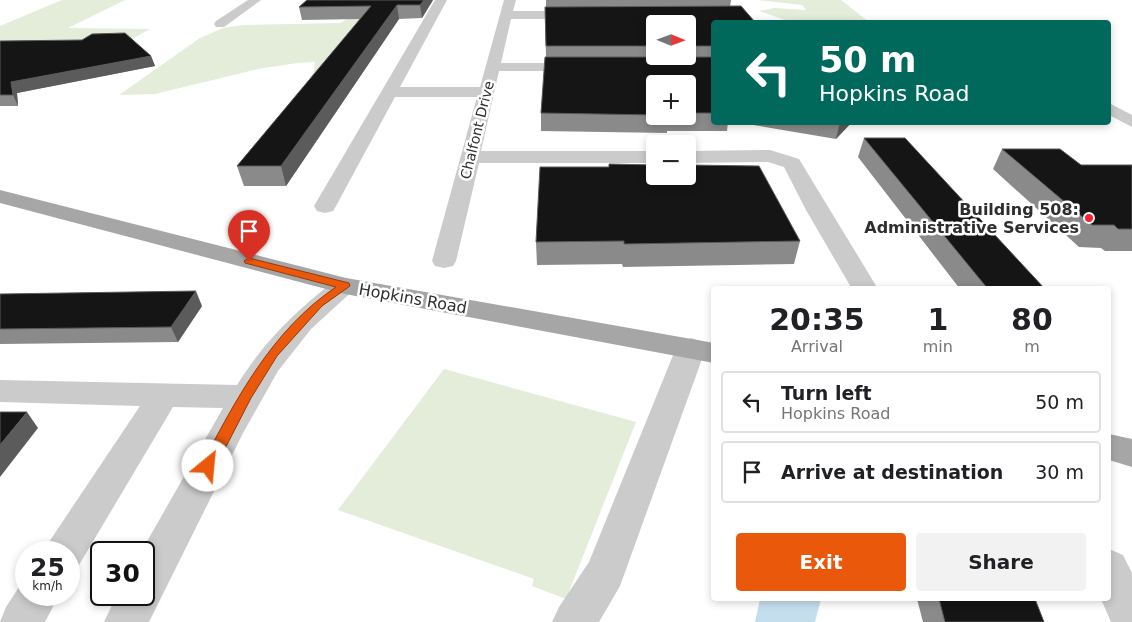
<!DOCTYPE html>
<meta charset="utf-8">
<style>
:root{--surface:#fff;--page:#f2f2f2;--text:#202124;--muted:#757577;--line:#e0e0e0;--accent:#ea580c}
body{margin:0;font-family:"DejaVu Sans",sans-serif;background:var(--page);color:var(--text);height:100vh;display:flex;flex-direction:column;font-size:19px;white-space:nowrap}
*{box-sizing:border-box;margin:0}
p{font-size:16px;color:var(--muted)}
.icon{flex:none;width:28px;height:28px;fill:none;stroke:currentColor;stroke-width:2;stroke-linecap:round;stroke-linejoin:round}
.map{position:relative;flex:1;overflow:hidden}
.details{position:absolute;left:711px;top:286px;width:400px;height:315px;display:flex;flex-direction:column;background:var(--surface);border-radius:5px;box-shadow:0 2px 8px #0003}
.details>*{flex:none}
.hud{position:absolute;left:711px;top:20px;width:400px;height:105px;border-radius:5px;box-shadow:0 2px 8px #0003;background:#00695c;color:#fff;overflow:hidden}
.needle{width:32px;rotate:91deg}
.fabs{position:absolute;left:646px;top:15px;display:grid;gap:10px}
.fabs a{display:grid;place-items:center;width:50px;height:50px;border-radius:5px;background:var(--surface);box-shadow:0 2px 8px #0003;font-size:25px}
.speed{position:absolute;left:15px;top:541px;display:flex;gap:10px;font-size:25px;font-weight:700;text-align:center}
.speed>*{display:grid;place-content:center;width:65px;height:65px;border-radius:50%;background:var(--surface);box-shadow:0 2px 8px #0003;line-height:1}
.speed small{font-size:12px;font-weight:400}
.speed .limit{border:2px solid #111;border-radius:8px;background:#fff;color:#111}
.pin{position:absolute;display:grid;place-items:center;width:42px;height:42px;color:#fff;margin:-51px -21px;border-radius:50% 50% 50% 0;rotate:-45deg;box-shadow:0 0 5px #0007}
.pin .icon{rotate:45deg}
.me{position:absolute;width:55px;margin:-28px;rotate:28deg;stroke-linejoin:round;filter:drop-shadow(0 0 4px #0008)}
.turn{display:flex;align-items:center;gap:18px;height:105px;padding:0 25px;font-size:22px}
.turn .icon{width:65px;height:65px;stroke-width:2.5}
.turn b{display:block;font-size:35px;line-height:42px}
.eta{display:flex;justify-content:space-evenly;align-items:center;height:85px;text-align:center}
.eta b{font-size:30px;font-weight:700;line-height:35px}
.primary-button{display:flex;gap:10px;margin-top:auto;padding:10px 25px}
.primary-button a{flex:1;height:58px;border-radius:5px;background:var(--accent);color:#fff;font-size:20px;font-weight:700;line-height:58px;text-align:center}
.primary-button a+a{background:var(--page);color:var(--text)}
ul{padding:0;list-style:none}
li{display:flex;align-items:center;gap:15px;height:62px;margin:0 10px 8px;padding:0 15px;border:2px solid var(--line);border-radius:5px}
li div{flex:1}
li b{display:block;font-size:19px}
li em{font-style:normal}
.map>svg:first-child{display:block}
.green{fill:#e4ecda}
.water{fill:#c5deee}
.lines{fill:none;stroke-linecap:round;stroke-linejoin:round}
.minor{fill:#cbcbcb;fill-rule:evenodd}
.major{fill:#a6a6a6;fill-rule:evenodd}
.wall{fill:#8a8a8a;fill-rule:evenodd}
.shaded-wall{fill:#5b5b5b}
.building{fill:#151515;stroke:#5b5b5b}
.route{fill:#ea580c;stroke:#983908}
.poi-dot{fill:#f12334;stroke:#fff;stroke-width:2}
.labels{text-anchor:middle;stroke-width:5;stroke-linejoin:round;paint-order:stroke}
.far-street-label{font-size:14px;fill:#2e2e2e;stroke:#fff}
.poi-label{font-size:16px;font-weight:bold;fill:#2e2e2e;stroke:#fff;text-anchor:end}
.street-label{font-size:16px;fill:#2e2e2e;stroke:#fff}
</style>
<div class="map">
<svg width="1132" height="622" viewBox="0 0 1132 622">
<rect width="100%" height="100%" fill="#fff"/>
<!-- green -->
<path class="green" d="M 62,0 L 125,0 L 68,28 L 150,29 L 52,84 L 0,83 L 0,26 Z
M 382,0 L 312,83 L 315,62 L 297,63 L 258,69 L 155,94 L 119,95 L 200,38 L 223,28 L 243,25 L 340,23 Z
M 757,0 L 841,0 L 869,22 L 791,22 L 759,11 L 774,8 L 806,10 L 802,5 Z
M 444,369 L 636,422 L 566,599 L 532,586 L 534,579 L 338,510 Z"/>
<!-- water -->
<path class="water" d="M 760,599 L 821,599 L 815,622 L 755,622 Z"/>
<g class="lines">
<!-- minor -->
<path class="minor" d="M 248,0 L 261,0 L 224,27 L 216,27 L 214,24 L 216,21 Z
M 435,0 L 447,0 L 400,87 L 480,87 L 504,0 L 516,0 L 513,11 L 582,11 L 588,15 L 582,19 L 511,19 L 501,63 L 581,63 L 588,67 L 581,71 L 499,71 L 481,151 L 655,151 L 655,163 L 479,163 L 456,261 L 453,266 L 444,268 L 435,266 L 432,261 L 477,97 L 395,97 L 336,206 L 333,211 L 325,213 L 317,211 L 314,206 Z
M 1109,103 L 1132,115 L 1132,127 L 1109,115 Z
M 770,150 L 799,159 L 878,289 L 852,289 L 806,210 L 784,167 L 768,162 L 688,163 L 688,151 Z
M 345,278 L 354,280 L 358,286 L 311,329 L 278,371 L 243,433 L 149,622 L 104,622 L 117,595 L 144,595 L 144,552 L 141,552 L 223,408 L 173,407 L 79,565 L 69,569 L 69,552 L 45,552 L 51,539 L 140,406 L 0,402 L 0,380 L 237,385 C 263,343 296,310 336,280 Z
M 691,338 L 701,341 L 706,348 L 620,586 L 599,622 L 552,622 L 559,607 L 589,562 L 676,348 L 681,341 Z
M 1109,549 L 1123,555 L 1132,573 L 1132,622 L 1111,622 L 1101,599 L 1109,599 Z
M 26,579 L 26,595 L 59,595 L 45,622 L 0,622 L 6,607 L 23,581 Z"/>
<!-- major -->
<path class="major" d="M 0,190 L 346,278 L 714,343 L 714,363 L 345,294 L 0,203 Z
M 1109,434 L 1132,439 L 1132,467 L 1109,460 Z"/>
</g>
<!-- wall -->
<path class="wall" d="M 433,0 L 422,18 L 399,19 L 286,186 L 244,186 L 237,166 L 360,19 L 302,20 L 299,7 Z
M 546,0 L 731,0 L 730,7 L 714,22 L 714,122 L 728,122 L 727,131 L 667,131 L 667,133 L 541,131 L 541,113 L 546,57 L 545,7 L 546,7 ZM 655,24 L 688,24 L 688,56 L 655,56 ZM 655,84 L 688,84 L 688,116 L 655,116 Z
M 0,41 L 151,56 L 155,66 L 17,93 L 18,106 L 0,106 Z
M 736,122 L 852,122 L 836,139 Z
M 864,138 L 1045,289 L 960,289 L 858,157 Z
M 1002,149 L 1081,165 L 1132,165 L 1132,251 L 1105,251 L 1101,248 L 1079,247 L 993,169 Z
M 609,164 L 800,241 L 794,264 L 623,267 L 622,264 L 537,265 L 536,242 L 609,167 Z
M 0,294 L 202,306 L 178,342 L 0,344 Z
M 917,599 L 1035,599 L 1044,622 L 923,622 Z"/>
<!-- shaded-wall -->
<path class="shaded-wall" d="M 424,0 L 433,0 L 422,18 L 420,5 Z
M 397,5 L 399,19 L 286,186 L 281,166 Z
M 151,56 L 155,66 L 17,93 L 18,106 L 13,95 L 11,82 Z
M 840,122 L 852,122 L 836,139 Z
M 196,291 L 202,306 L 178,342 L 171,327 Z
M 27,412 L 38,428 L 0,477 L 0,445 Z"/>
<!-- building -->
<path class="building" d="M 307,0 L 424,0 L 420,5 L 397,5 L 281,166 L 237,166 L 371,6 L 299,7 Z
M 741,6 L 755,22 L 714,22 L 714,46 L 688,46 L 688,24 L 655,24 L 655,46 L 546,46 L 545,7 Z
M 125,33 L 151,56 L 11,82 L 13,95 L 0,95 L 0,41 L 82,40 L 92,34 Z
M 545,57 L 714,57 L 714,113 L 688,113 L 688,84 L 655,84 L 655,115 L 541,113 Z
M 864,138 L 905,138 L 1045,289 L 988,289 Z
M 1002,149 L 1060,149 L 1081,165 L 1132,165 L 1132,229 L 1118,229 L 1114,225 L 1092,225 Z
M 609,164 L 655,165 L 655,176 L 688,176 L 688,165 L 759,166 L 800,241 L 624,244 L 624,241 L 536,242 L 540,167 L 609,167 Z
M 196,291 L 171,327 L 0,329 L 0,294 Z
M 0,412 L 27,412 L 0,445 Z
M 939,599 L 1035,599 L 1044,622 L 945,622 Z"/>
<!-- route -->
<path class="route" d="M 249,258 L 349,283 L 350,286 L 322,306 L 277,356 L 251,398 L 214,470 L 203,470 L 201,466 C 236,399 272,330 336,287 L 245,263 L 244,261 Z"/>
<!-- markers -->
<circle class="poi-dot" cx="1089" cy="218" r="5"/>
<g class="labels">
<!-- far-street labels -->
<g class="far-street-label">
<text transform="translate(477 130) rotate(-76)" y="5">Chalfont Drive</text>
</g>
<!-- poi labels -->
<g class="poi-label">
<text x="1079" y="215">Building 508:<tspan x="1079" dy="18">Administrative Services</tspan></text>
</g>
<!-- street labels -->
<g class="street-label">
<text transform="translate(413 298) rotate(10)" y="6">Hopkins Road</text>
</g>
</g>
</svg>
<div class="fabs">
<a><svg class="needle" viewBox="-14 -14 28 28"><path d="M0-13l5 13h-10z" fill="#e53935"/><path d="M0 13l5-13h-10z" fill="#757577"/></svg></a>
<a>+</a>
<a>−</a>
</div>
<div class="speed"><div>25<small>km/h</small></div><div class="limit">30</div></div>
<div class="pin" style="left:249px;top:261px;background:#d93025"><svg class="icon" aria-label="arrive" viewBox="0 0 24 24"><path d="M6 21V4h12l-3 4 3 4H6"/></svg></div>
<svg class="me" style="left:208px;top:466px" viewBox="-20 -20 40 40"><circle r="19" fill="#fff"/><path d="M0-13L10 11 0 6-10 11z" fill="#ea580c"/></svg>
<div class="hud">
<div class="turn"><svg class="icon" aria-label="left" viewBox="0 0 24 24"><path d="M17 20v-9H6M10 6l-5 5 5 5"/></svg><div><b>50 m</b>Hopkins Road</div></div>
</div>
<section class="details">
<div class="eta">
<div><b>20:35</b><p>Arrival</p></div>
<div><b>1</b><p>min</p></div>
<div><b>80</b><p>m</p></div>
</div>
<ul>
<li><svg class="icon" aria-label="left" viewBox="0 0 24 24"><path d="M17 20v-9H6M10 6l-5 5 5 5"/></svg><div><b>Turn left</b><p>Hopkins Road</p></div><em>50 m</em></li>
<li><svg class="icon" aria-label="arrive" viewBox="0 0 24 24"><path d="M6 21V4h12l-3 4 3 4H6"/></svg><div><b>Arrive at destination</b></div><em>30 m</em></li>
</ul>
<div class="primary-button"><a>Exit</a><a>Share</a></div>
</section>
</div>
